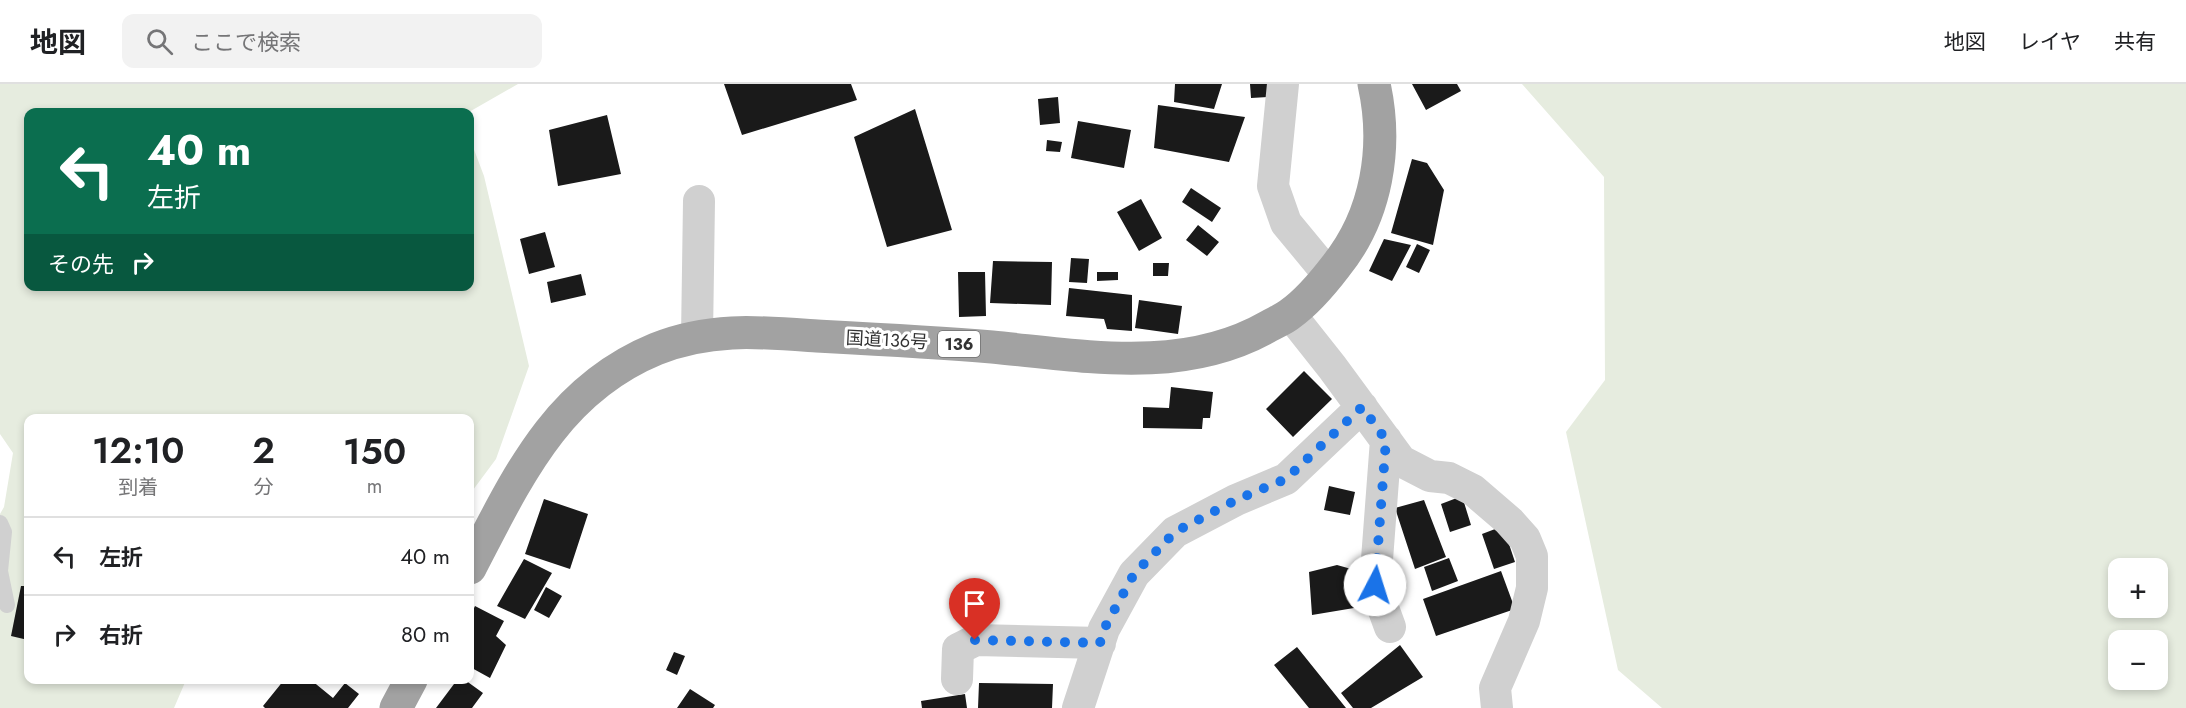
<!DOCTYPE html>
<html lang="ja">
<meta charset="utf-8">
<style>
:root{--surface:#fff;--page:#f2f2f2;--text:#202124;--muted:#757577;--line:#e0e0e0}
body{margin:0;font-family:Jost,"Noto Sans JP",sans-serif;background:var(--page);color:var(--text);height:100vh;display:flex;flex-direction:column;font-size:22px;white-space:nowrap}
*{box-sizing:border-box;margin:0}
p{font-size:20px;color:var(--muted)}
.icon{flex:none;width:33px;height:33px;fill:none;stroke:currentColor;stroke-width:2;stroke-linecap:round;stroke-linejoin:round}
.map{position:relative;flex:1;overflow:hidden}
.sheet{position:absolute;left:24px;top:330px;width:450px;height:270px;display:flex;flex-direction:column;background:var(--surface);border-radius:12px;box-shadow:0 3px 9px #0003}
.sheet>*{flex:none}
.hud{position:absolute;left:24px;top:24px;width:450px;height:183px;border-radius:12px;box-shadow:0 3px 9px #0003;background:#0b6e4f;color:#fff;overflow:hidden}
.fabs{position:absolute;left:2108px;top:474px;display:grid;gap:12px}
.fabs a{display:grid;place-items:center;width:60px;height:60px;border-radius:12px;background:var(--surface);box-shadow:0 3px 9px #0003;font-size:30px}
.pin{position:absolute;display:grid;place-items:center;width:51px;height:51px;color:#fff;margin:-62px -26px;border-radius:50% 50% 50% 0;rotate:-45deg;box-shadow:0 0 6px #0007}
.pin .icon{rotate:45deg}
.me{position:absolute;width:66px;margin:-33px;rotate:5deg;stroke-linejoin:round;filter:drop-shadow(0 0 4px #0008)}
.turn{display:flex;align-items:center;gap:21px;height:126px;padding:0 24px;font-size:27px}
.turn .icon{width:78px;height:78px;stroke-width:2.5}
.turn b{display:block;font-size:42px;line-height:51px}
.then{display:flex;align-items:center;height:57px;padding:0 24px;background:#0003;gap:12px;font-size:22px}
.eta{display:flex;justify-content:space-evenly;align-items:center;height:102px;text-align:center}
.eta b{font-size:36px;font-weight:600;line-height:42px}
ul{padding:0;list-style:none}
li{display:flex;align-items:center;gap:18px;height:78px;padding:0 24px;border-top:2px solid var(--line)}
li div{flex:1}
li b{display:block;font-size:22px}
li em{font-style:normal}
header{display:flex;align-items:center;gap:36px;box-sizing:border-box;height:84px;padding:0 30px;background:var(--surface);border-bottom:2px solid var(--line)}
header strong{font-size:28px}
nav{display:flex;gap:33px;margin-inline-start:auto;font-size:21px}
.search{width:420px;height:54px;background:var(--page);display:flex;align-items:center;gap:15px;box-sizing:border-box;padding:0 21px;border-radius:12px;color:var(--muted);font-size:22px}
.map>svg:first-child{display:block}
.green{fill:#e6ecdf;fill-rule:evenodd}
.building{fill:#1a1a1a}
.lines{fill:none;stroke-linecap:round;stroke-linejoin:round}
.service{stroke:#d0d0d0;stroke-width:16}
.minor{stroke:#d0d0d0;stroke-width:32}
.trunk{stroke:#a2a2a2;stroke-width:33}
.route{stroke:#1a73e8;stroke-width:10;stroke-dasharray:0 18}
.labels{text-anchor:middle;stroke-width:6;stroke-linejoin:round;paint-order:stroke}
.shield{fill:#fff;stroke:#707070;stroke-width:1.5}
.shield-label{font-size:16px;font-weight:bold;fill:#333}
.street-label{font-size:18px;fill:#333;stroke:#fff}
</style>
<header>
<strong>地図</strong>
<div class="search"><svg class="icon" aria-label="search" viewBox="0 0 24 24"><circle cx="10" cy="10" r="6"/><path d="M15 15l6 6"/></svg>ここで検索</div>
<nav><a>地図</a><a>レイヤ</a><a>共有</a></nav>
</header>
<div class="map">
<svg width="2186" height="624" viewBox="0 0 2186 624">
<rect width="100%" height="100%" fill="#fff"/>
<!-- green -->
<path class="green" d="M 0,0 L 518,0 L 469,28 L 28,28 L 28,202 L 470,202 L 470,55 L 484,92 L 529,282 L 496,375 L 470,410 L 470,334 L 28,334 L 28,596 L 186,596 L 174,624 L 0,624 L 0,430 L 4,423 L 13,369 L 0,350 Z
M 1522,0 L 2186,0 L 2186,624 L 1662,624 L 1618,586 L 1566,348 L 1605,296 L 1604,93 ZM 2118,484 L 2157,484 L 2157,524 L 2118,524 ZM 2118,556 L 2157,556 L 2157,596 L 2118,596 Z"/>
<!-- building -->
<path class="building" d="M 724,0 L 851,0 L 857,16 L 742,51 Z
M 1175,0 L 1222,0 L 1214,25 L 1174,18 Z
M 1250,0 L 1271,0 L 1268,13 L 1251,14 Z
M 1412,0 L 1457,0 L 1461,7 L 1426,26 Z
M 1058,13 L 1060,39 L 1040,41 L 1038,15 Z
M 1158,21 L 1245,33 L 1229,78 L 1154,64 Z
M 915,25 L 952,146 L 887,163 L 854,53 Z
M 607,31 L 621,90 L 558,102 L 549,46 Z
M 1078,37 L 1131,46 L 1124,84 L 1071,74 Z
M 1047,56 L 1062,58 L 1060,68 L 1046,67 Z
M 1412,75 L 1427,79 L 1444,106 L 1433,161 L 1391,149 Z
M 1191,104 L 1221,124 L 1212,138 L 1182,118 Z
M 1141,115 L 1162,154 L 1139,167 L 1117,128 Z
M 1198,141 L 1219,158 L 1207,172 L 1186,156 Z
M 545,148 L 555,183 L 529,190 L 520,155 Z
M 1384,155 L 1411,161 L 1392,197 L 1369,187 Z
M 1417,160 L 1430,166 L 1419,189 L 1406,183 Z
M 1071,174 L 1089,175 L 1087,199 L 1069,198 Z
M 993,177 L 1052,178 L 1051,221 L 990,219 Z
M 1153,179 L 1169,179 L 1168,192 L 1153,192 Z
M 958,188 L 985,188 L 986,232 L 959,233 Z
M 1097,188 L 1118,188 L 1118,196 L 1097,197 Z
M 581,190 L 586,211 L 551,219 L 547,198 Z
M 1069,204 L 1132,211 L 1132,247 L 1107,245 L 1104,235 L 1066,232 Z
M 1139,216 L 1182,222 L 1178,250 L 1135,244 Z
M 1304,287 L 1332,315 L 1293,353 L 1266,325 Z
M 1171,303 L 1213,308 L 1210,334 L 1203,334 L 1202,345 L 1143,344 L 1143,323 L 1169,324 Z
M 1329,402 L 1355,408 L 1350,431 L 1324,426 Z
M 1462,412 L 1471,441 L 1450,448 L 1441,420 Z
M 544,415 L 588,430 L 570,485 L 525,470 Z
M 1424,416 L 1446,473 L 1415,485 L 1395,424 Z
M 1503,442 L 1515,478 L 1494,485 L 1482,450 Z
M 1449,474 L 1458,497 L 1432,507 L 1424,483 Z
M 524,475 L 552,489 L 525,535 L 497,522 Z
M 1337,481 L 1362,488 L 1366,522 L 1312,531 L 1309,488 Z
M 1501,487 L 1515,525 L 1436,552 L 1423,515 Z
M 21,502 L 28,502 L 28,556 L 11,552 Z
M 546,503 L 562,512 L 549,534 L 534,526 Z
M 475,522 L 504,537 L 496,552 L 506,561 L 490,594 L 470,583 L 470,532 Z
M 1400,561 L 1423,593 L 1371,624 L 1353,624 L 1341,609 Z
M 1297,563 L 1346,624 L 1309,624 L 1274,581 Z
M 674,568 L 685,572 L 677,591 L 666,586 Z
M 284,596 L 289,599 L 293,596 L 311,596 L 333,614 L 345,599 L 359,610 L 348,624 L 265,624 L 263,622 Z
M 457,596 L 465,596 L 483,609 L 472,624 L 436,624 Z
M 979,599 L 1053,600 L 1052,624 L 978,624 Z
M 690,605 L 715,621 L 713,624 L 677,624 Z
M 965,610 L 967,624 L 922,624 L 921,617 Z"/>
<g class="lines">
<!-- service -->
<path class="service" d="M 0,439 L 4,448 L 0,487 L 7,521"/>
<!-- minor -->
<path class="minor" d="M 1283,0 L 1273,102 L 1286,139 L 1329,191
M 1290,230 L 1332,283 L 1401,377 L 1430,392 L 1449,394 L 1473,406 L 1509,437 L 1525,455 L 1532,472 L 1532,504 L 1524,537 L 1495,604 L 1497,624
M 697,253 L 699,117
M 1386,356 L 1375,502 L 1390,543
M 957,595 L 958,565 L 976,556 L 1100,559
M 1078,624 L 1104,545 L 1134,490 L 1175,448 L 1236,416 L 1286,395 L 1362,323"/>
<!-- trunk -->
<path class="trunk" d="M 470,484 C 517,394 556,306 656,265 C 710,243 761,248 817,252 C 875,255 934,258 992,263 C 1085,272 1184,291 1269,242 C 1276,238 1284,235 1290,230 C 1307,218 1323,199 1336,182 C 1377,131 1388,63 1374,0
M 396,624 L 411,596"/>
</g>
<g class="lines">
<!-- route -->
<path class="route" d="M 975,556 L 1100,559 L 1104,545 L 1134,490 L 1175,448 L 1236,416 L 1286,395 L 1362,323 L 1386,356 L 1375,501"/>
</g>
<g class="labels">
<!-- shield labels -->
<rect class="shield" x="938" y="247" width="42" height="26" rx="4.5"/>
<g class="shield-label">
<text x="959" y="266">136</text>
</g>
<!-- street labels -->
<g class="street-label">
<text transform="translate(887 256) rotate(3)" y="6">国道136号</text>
</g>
</g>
</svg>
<div class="fabs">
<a>+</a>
<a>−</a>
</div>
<div class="pin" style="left:975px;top:556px;background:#d93025"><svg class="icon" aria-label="arrive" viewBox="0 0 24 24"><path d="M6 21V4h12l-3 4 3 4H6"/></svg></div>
<svg class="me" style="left:1375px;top:501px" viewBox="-20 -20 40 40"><circle r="19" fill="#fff"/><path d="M0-13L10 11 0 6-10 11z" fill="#1a73e8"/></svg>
<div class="hud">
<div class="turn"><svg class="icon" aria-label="left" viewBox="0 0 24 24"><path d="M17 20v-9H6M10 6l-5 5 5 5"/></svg><div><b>40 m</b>左折</div></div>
<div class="then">その先<svg class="icon" aria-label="right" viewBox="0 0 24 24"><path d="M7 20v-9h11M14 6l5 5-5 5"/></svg></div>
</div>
<section class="sheet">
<div class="eta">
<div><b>12:10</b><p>到着</p></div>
<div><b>2</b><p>分</p></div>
<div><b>150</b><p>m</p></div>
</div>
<ul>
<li><svg class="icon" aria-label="left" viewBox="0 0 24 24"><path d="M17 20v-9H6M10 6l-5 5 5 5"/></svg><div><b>左折</b></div><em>40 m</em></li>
<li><svg class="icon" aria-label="right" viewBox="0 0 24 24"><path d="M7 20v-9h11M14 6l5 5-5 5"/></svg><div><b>右折</b></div><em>80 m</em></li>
</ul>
</section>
</div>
